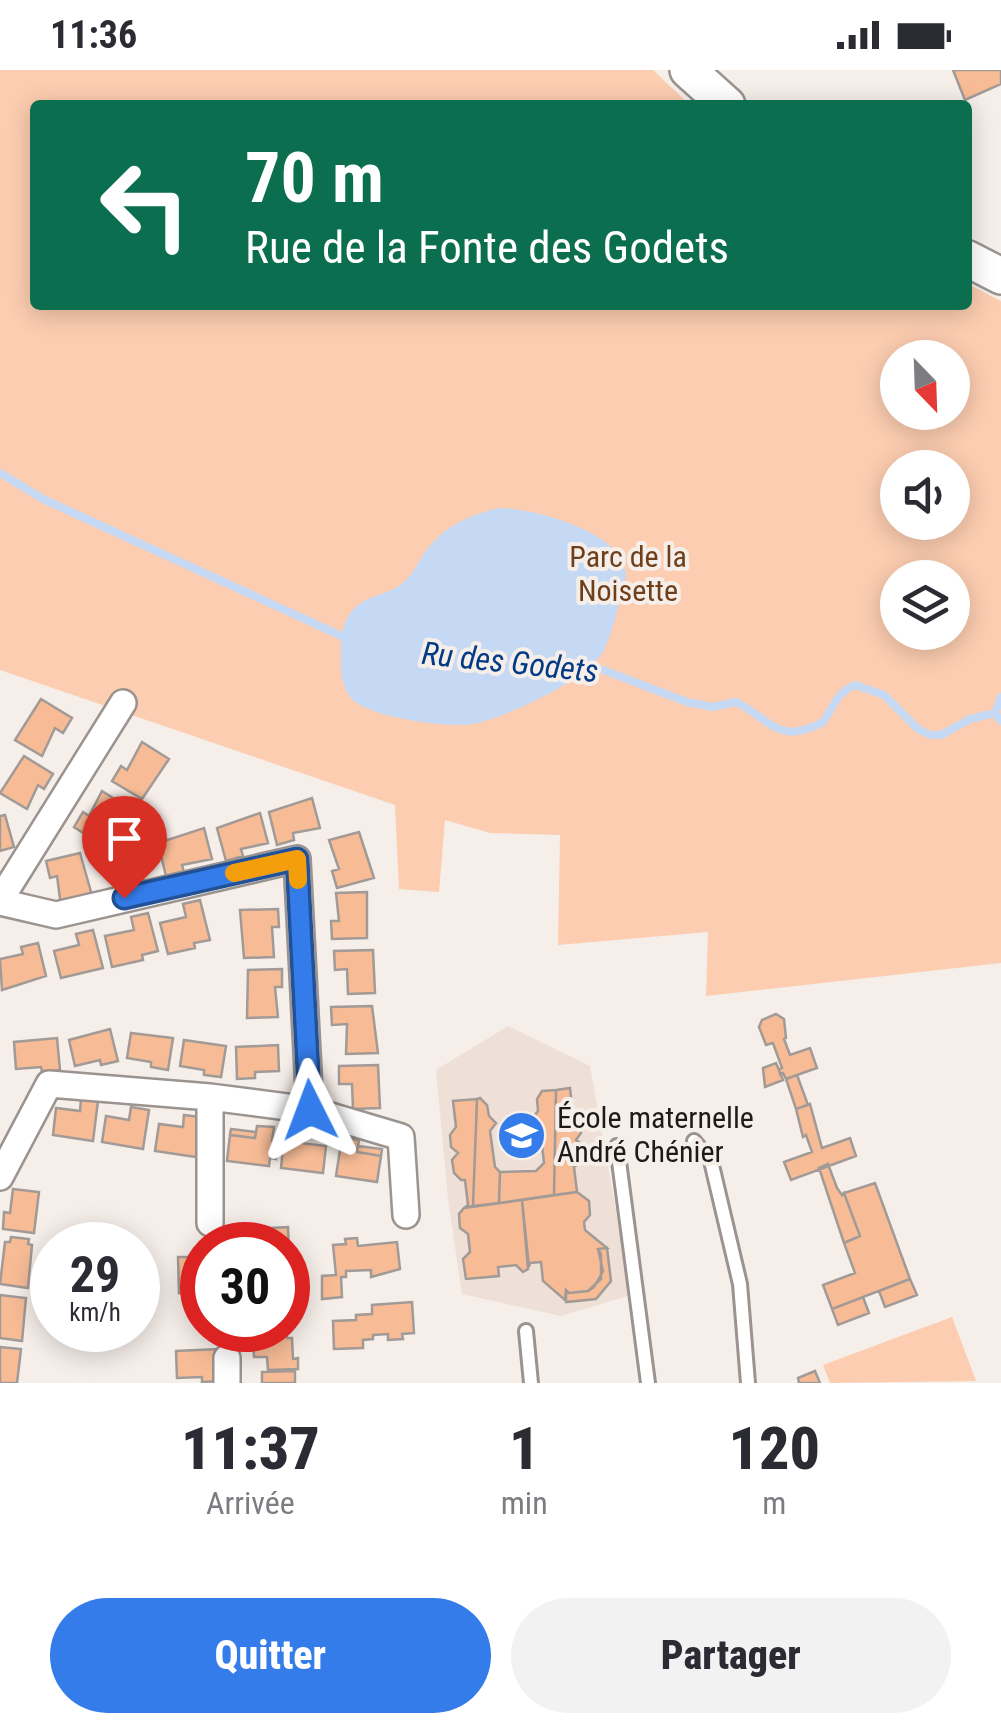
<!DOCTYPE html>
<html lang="fr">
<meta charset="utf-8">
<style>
:root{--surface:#fff;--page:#f2f2f3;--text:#2b2b33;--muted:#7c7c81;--accent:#347ce9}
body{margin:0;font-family:"Roboto Condensed",sans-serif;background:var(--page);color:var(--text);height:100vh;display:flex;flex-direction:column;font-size:38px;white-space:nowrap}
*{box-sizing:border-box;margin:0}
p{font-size:32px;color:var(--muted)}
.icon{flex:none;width:55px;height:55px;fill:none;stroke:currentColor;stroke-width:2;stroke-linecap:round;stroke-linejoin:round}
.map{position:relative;height:1313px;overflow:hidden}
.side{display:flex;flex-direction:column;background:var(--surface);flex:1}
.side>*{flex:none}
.guide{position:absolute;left:30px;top:30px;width:942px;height:210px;border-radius:10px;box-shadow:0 5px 25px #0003;background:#0b6e4f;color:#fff;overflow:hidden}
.needle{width:65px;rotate:157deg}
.buttons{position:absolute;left:880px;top:270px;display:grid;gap:20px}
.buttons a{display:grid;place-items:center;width:90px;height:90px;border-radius:50%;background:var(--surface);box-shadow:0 5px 25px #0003;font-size:50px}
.speed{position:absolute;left:30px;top:1152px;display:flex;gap:20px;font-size:50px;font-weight:700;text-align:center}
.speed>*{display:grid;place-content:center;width:130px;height:130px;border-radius:50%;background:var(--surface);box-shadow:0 5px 25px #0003;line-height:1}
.speed small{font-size:25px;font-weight:400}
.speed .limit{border:15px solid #d22;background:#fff;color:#111}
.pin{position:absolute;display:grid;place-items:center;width:85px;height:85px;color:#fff;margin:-102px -42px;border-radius:50% 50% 50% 0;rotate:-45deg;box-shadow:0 0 10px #0007}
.pin .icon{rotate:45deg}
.me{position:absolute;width:110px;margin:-55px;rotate:357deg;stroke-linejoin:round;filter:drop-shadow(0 0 8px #0008)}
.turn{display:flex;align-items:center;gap:35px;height:210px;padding:0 50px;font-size:45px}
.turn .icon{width:130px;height:130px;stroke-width:2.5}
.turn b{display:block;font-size:70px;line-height:85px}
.eta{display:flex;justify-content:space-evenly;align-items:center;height:170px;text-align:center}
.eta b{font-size:60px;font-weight:800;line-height:70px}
.button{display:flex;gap:20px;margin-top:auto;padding:20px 50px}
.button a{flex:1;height:115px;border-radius:60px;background:var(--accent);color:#fff;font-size:40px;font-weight:800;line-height:115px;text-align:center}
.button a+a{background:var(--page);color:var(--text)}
.status{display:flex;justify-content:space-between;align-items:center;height:70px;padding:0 50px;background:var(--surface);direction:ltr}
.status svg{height:28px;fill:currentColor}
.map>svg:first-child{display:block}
.built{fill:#efe0d7}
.green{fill:#fccdb0;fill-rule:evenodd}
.water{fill:#c6d9f4}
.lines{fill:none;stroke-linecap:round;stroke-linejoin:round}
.stream{stroke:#c6d9f4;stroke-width:8}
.building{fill:#f7bc96;stroke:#a29a96;stroke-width:2.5}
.lane-casing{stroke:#9b938f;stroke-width:18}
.street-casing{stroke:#9b938f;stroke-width:30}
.secondary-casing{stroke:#9b938f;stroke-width:40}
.lane{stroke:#fff;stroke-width:12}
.street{stroke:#fff;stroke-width:25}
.secondary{stroke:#fff;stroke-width:35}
.route-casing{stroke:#225197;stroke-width:25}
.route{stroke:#347ce9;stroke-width:18}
.slow{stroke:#f59e0b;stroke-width:18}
.labels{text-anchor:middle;stroke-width:8;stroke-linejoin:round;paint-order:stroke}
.park-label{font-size:30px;fill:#6f3f1c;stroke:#f6eee9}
.poi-label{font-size:30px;fill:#1d1a19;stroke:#f6eee9;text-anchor:start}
.water-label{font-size:32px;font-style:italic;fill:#033a86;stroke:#f6eee9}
</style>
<div class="status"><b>11:36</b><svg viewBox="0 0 49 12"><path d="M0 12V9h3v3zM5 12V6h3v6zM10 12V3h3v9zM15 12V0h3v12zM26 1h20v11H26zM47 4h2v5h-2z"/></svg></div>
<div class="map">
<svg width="1001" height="1313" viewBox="0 0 1001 1313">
<rect width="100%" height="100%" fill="#f6eee9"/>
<!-- built -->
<path class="built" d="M 508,956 L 590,996 L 631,1225 L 561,1246 L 462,1224 L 448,1129 L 436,1000 Z"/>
<!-- green -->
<path class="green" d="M 0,0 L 653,0 L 690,35 L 35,35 L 35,235 L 968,235 L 968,214 L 1001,231 L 1001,893 L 706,926 L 708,862 L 558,875 L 560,765 L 490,763 L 445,750 L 439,822 L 399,819 L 395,735 L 0,600 ZM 898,288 L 952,288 L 952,342 L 898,342 ZM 898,398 L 952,398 L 952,452 L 898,452 ZM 898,508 L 952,508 L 952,562 L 898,562 Z
M 952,1247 L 976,1311 L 830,1313 L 823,1295 Z"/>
<!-- water -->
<path class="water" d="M 499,438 C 534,438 628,463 626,506 C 619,530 615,558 604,580 C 590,609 505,648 473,654 C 448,658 374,648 354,631 C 342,620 341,605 341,589 C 341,574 340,558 349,545 C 363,523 390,527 406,510 C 415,501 420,488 428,478 C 448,454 470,445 499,438 Z"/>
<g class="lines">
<!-- stream -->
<path class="stream" d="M 0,403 L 43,429 L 348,569
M 580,594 L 590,595 L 687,632 L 713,637 L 736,632 C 770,649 778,676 823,652 C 833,638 837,622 855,615 L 884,625 L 918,659 L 930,665 L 941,665 L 970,649 L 995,643 L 1001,651
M 995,643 L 1001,627"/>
</g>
<!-- building -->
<path class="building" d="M 953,0 L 1001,0 L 1001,14 L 965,30 Z
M 41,629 L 72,648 L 63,663 L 55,658 L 42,686 L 15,670 Z
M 142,672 L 169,689 L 142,729 L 112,711 L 121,696 L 127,700 Z
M 24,686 L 53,704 L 44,719 L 38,715 L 27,739 L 0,723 Z
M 102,721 L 129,738 L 102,775 L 74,757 L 83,742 L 89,746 Z
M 312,728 L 320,758 L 293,763 L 294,770 L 277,775 L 269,742 Z
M 260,743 L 268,773 L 241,779 L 243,786 L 226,791 L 217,758 Z
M 5,745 L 14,777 L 0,781 L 0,746 Z
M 204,758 L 212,789 L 182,795 L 184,802 L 166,806 L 158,773 Z
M 359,762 L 374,808 L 337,818 L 332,801 L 339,799 L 329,770 Z
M 80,783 L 93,829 L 61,836 L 57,806 L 50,808 L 46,791 Z
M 367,822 L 367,868 L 332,869 L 331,851 L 339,851 L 336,823 Z
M 200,830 L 210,870 L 194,873 L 195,878 L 168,884 L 160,853 L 186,847 L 183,834 Z
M 278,839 L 279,857 L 272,857 L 274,887 L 244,888 L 240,840 Z
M 148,843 L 158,881 L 142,885 L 143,890 L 112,897 L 105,866 L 134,860 L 131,847 Z
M 93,860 L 103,898 L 61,908 L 54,881 L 79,875 L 76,864 Z
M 38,873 L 46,906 L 2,920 L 0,889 L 23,884 L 21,877 Z
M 373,880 L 375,923 L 348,924 L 347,899 L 335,900 L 334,881 Z
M 282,899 L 282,917 L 275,917 L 278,947 L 247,948 L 248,900 Z
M 372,936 L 378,983 L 346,984 L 347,954 L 332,955 L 331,937 Z
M 776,944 L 784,949 L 786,968 L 784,969 L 790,985 L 810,978 L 817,998 L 786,1009 L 783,1003 L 780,1004 L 779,999 L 782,998 L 773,973 L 766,975 L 759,957 L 762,950 Z
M 110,959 L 118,991 L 101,995 L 100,990 L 75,996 L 69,970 Z
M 131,963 L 173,968 L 168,1000 L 151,997 L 151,992 L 127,988 Z
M 57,968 L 60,1000 L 42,1002 L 41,997 L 16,999 L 14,972 Z
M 184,970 L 226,976 L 221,1007 L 204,1005 L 204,1000 L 180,996 Z
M 278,975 L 279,1001 L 255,1002 L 255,1008 L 237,1009 L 236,977 Z
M 776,993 L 783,1010 L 765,1017 L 763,998 Z
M 378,995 L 380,1038 L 353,1039 L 352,1014 L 339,1014 L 339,996 Z
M 797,1005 L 808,1035 L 796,1039 L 786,1009 Z
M 570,1018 L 573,1044 L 579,1050 L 581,1063 L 576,1070 L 583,1075 L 585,1089 L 574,1097 L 577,1122 L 554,1125 L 556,1020 Z
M 556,1020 L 554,1125 L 499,1133 L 500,1102 L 536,1101 L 544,1093 L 540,1055 L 532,1049 L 538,1041 L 537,1029 L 542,1021 Z
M 480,1028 L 487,1035 L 489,1046 L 496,1053 L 490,1061 L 495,1097 L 500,1102 L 499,1133 L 473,1136 L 477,1029 Z
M 81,1029 L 98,1031 L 93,1071 L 53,1065 L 56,1038 L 80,1041 Z
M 477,1029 L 473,1136 L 464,1138 L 468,1135 L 465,1110 L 461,1110 L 454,1103 L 452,1090 L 458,1083 L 451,1077 L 450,1065 L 456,1057 L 453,1031 Z
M 810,1034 L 822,1078 L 850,1068 L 856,1086 L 791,1110 L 784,1092 L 812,1082 L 806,1065 L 803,1067 L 796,1039 Z
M 131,1037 L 149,1040 L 143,1079 L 102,1072 L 106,1046 L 129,1050 Z
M 184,1045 L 201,1047 L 196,1087 L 155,1081 L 159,1054 L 183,1057 Z
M 257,1056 L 274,1057 L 272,1071 L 278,1072 L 276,1089 L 270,1088 L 269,1096 L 227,1091 L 230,1065 L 255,1068 Z
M 231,1059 L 256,1062 L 255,1068 L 230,1065 Z
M 285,1059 L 302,1061 L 301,1073 L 326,1076 L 323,1103 L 281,1098 Z
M 342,1067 L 359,1070 L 357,1082 L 381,1086 L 377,1112 L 336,1106 Z
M 358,1076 L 382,1079 L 381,1086 L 357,1082 Z
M 828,1094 L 837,1118 L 842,1125 L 844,1123 L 860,1166 L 844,1173 L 819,1098 Z
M 875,1113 L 910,1209 L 832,1239 L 823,1215 L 855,1203 L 844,1173 L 860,1166 L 844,1123 Z
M 13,1119 L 39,1122 L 34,1163 L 3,1159 L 4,1142 L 10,1143 Z
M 577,1122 L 589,1131 L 590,1145 L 584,1152 L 585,1160 L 607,1178 L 598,1179 L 603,1201 L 594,1217 L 588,1221 L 569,1223 L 566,1220 L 565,1230 L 543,1211 L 541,1192 L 530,1193 L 529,1197 L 522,1130 Z
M 522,1130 L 528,1199 L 523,1202 L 516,1195 L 498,1197 L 499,1206 L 466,1209 L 463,1189 L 470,1182 L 468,1164 L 460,1158 L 459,1144 L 464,1138 Z
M 288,1157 L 290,1202 L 288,1202 L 288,1175 L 252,1175 L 251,1159 Z
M 11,1167 L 29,1169 L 28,1174 L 32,1175 L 28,1218 L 0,1214 L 5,1172 L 10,1172 Z
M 357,1168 L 358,1176 L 397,1172 L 400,1199 L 371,1207 L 371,1200 L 346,1201 L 346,1207 L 341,1207 L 342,1227 L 322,1229 L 322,1206 L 336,1205 L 333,1175 L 346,1174 L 345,1169 Z
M 607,1178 L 611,1211 L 596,1229 L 566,1232 L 566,1220 L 569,1223 L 588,1221 L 601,1209 L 601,1184 L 598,1179 Z
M 200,1182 L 202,1220 L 179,1223 L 178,1187 L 200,1187 Z
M 910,1209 L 917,1225 L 885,1237 L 879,1221 Z
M 0,1225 L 26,1228 L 22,1271 L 0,1268 Z
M 863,1227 L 869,1243 L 838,1255 L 832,1239 Z
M 412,1232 L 414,1263 L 402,1264 L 403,1269 L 388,1270 L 388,1264 L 373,1265 L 373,1269 L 363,1270 L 363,1278 L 334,1279 L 333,1251 L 356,1250 L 356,1245 L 372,1244 L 372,1235 Z
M 255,1260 L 286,1260 L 287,1268 L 292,1268 L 293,1289 L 298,1288 L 298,1299 L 268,1300 L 267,1287 L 254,1287 L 253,1270 L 259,1269 Z
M 0,1277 L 21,1279 L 17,1313 L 0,1313 Z
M 219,1279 L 220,1311 L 202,1312 L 202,1307 L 177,1308 L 176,1281 Z
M 295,1301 L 295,1313 L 262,1313 L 262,1302 Z
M 815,1301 L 820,1313 L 799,1313 L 798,1308 Z"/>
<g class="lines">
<defs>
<path id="lane" d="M 694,1071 L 711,1091 L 740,1214 L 748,1313
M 617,1076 L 648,1313
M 526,1261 L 531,1313"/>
<path id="street" d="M 0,830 L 123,633
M 0,832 L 56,845 L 297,789 L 310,1040 L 210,1027 L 49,1014 L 0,1107
M 310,1040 L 401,1067 L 406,1145
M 210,1153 L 210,1027
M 227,1288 L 227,1313"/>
<path id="secondary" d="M 688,0 L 727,35
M 968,189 L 1001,206"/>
</defs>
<!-- lane casing -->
<use href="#lane" class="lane-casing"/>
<!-- street casing -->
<use href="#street" class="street-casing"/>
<!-- secondary casing -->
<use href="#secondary" class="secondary-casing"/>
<!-- lane -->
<use href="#lane" class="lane"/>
<!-- street -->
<use href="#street" class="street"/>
<!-- secondary -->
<use href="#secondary" class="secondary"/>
</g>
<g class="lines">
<defs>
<path id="route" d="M 124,828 L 297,789 L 310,1040"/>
</defs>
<!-- route casing -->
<use href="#route" class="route-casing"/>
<!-- route -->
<use href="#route" class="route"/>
<!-- slow -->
<path class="slow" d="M 234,803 L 297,789 L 298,810"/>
</g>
<!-- icons -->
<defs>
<symbol id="school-disc" viewBox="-11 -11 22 22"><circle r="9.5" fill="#347ce9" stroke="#f6eee9"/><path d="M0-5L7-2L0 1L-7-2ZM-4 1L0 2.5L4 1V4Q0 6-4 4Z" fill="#fff"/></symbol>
</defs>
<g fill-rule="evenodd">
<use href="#school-disc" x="494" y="1038" width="55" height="55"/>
</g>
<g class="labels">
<!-- park labels -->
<g class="park-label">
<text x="628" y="497">Parc de la<tspan x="628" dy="34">Noisette</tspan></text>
</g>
<!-- poi labels -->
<g class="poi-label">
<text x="557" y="1058">École maternelle<tspan x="557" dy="34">André Chénier</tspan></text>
</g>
<!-- water labels -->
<g class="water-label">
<text transform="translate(510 592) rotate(6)" y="11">Ru des Godets</text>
</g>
</g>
</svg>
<div class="buttons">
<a><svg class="needle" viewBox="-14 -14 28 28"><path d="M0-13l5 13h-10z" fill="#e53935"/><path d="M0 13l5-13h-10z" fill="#7c7c81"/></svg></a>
<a><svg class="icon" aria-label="sound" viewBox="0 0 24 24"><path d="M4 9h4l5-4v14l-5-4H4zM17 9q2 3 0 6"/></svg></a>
<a><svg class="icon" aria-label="layers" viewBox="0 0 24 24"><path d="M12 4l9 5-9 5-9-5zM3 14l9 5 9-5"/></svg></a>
</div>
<div class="speed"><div>29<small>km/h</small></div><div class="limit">30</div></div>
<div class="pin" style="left:124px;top:828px;background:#d93025"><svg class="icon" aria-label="arrive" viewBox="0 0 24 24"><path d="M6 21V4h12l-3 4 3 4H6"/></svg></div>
<svg class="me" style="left:310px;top:1040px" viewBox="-20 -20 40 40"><path d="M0-17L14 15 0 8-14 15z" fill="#347ce9" stroke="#fff" stroke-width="4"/></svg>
<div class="guide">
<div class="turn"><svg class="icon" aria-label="left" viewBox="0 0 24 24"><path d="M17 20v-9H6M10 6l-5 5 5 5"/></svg><div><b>70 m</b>Rue de la Fonte des Godets</div></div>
</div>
</div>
<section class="side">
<div class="eta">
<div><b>11:37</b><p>Arrivée</p></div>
<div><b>1</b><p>min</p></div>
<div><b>120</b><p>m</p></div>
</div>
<div class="button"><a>Quitter</a><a>Partager</a></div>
</section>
